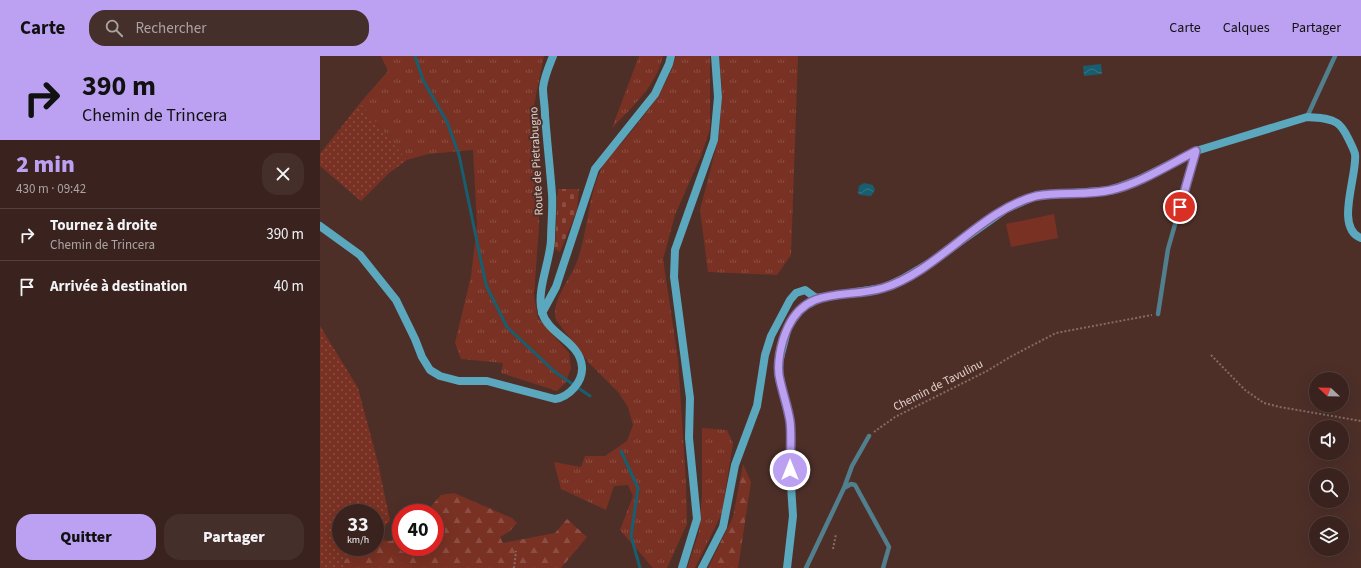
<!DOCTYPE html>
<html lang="fr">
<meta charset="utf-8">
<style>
:root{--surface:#3a231e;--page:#452f2b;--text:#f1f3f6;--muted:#aba4a4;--line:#54403c;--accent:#bca0f2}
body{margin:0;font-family:"Source Sans 3",sans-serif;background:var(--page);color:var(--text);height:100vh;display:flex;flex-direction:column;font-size:15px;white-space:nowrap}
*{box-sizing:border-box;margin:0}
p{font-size:13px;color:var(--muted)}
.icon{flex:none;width:22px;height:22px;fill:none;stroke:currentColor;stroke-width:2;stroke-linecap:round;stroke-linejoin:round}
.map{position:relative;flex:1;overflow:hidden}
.drawer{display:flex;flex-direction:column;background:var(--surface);width:320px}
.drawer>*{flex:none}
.guide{background:#bca0f2;color:#111;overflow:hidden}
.needle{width:26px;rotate:292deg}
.controls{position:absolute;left:989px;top:316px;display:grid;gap:8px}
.controls a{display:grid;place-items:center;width:40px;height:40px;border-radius:50%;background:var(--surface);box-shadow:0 4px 16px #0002,0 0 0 1px var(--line);font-size:20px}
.speed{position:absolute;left:12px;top:448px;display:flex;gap:8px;font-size:20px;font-weight:700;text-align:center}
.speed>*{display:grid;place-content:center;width:52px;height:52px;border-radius:50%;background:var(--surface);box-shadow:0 4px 16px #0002,0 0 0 1px var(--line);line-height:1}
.speed small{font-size:10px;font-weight:400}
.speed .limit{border:6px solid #d22;background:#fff;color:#111}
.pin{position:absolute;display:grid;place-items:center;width:34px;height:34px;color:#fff;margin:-17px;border:2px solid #fff;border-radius:50%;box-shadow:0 1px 4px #0007}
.me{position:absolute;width:44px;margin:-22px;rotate:0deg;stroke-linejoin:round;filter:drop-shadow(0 0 3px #0008)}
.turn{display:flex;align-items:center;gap:14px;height:84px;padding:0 16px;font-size:18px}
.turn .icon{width:52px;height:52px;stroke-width:2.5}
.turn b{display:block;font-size:28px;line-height:34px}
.round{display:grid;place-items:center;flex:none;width:42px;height:42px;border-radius:16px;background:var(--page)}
.overview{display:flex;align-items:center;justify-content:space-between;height:68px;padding:0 16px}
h1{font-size:24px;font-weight:800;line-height:30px;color:var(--accent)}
.primary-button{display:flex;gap:8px;margin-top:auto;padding:8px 16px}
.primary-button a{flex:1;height:46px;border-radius:16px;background:var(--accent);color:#111;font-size:16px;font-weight:800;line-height:46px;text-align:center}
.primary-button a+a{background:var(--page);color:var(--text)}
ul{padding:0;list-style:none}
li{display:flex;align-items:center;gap:12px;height:52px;padding:0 16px;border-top:1px solid var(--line)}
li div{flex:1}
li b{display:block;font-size:15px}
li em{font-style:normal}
header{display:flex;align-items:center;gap:24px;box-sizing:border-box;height:56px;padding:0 20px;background:var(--accent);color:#111}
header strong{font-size:19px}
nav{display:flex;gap:22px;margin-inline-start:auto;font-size:14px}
.search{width:280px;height:36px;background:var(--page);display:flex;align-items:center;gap:10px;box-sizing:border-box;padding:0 14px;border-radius:16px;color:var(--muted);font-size:15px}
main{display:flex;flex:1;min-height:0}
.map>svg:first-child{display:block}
.grass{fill:url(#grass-tufts)}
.forest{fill:url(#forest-firs)}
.cemetery{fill:url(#cemetery-stones)}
.park{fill:#793123}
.garden{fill:url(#garden-dots)}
.water{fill:url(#water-waves)}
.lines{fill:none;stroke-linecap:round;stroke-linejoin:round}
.stream{stroke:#175e70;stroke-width:3}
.path{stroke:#866b65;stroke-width:2;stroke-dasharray:2 2;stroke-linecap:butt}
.lane{stroke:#517f8d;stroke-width:4.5}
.secondary{stroke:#5ba7bd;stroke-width:8}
.route-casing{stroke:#7a689d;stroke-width:10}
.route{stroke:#bca0f2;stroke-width:7}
.labels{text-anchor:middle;stroke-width:4;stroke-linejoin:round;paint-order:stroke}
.street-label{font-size:12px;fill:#e2cec9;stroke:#4d2f28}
</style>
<header>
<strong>Carte</strong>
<div class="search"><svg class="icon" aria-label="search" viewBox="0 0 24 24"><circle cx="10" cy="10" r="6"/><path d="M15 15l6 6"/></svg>Rechercher</div>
<nav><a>Carte</a><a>Calques</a><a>Partager</a></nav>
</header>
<main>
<section class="drawer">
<div class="guide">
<div class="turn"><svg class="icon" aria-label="right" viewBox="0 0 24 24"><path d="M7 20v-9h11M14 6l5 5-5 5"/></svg><div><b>390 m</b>Chemin de Trincera</div></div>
</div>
<div class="overview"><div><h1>2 min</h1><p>430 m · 09:42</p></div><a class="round"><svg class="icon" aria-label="close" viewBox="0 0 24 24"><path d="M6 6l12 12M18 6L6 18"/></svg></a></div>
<ul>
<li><svg class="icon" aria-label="right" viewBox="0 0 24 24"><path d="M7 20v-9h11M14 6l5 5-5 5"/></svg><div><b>Tournez à droite</b><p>Chemin de Trincera</p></div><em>390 m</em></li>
<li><svg class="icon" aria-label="arrive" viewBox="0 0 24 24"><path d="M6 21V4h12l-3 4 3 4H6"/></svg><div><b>Arrivée à destination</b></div><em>40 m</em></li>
</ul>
<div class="primary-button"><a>Quitter</a><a>Partager</a></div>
</section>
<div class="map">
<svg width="1041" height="512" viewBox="0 0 1041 512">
<defs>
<pattern id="grass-tufts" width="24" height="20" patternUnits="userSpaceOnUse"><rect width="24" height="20" fill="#793123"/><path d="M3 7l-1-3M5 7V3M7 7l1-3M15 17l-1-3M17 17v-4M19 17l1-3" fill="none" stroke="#8c4e42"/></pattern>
<pattern id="forest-firs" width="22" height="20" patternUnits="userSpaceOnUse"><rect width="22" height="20" fill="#793123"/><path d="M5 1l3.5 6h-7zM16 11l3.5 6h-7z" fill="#8c4e42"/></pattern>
<pattern id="cemetery-stones" width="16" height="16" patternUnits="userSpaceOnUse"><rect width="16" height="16" fill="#793123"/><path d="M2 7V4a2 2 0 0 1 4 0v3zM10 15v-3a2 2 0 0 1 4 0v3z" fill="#8c4e42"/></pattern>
<pattern id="garden-dots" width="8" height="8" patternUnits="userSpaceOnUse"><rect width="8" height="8" fill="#793123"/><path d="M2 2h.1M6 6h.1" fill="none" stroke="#8c4e42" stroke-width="1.8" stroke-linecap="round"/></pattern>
<pattern id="water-waves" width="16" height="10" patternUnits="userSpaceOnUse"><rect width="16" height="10" fill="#175e70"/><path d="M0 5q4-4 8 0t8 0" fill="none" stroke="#387483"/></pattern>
</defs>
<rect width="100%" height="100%" fill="#4d2f28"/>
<!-- grass -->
<path class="grass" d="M 61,0 L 224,0 L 213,54 L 219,136 L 219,170 L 214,240 L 218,262 L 249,297 L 251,312 L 246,326 L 237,335 L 181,317 L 183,307 L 141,303 L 135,287 L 151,220 L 157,169 L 153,94 L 108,98 L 87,104 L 40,47 L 68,15 Z
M 319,0 L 343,0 C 336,30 313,50 292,72 Z
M 356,0 L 390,0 L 390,73 L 381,100 L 355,159 L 343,203 L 358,303 L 366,428 L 367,468 L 347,512 L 333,512 L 300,474 L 313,440 L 308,429 L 294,430 L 286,454 L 241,433 L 234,406 L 261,411 L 265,400 L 285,400 L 307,385 L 313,369 L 308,351 L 298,336 L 269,307 L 236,264 C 231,245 249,225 256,208 C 268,178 267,143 281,114 C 285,104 295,95 302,87 C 323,61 347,34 356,0 Z
M 399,0 L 478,0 L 471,199 L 457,219 L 388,216 L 380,154 L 399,80 L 402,32 Z
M 382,372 L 407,374 L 413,387 L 402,457 L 375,512 L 367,512 L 379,476 L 382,439 Z"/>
<!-- forest -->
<path class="forest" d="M 423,408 L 431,426 L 418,512 L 388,512 L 413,461 Z
M 134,437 L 192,462 L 197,467 L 190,475 L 180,481 L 183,487 L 235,477 L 247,463 L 267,481 L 241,512 L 27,512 L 23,505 L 40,491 L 55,491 L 56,477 L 61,484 L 71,485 L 81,477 L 81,491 L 115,491 L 115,457 L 105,457 L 121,439 Z"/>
<!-- cemetery -->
<path class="cemetery" d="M 238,133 L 259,133 L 257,154 L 240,196 L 235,193 Z"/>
<!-- park -->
<path class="park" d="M 734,158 L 738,182 L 691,191 L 686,168 Z"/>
<!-- garden -->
<path class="garden" d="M 40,47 L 87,104 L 69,117 L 41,145 L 0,110 L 0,98 Z
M 0,270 L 38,332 L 58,407 L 70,465 L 55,478 L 55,457 L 21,457 L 21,491 L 40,491 L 23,505 L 27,512 L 0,512 Z"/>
<!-- water -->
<path class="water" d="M 781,8 L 782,18 L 764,20 L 763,10 Z
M 544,127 L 553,129 L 555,134 L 551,140 L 540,139 L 538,137 L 539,130 Z"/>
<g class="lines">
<!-- stream -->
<path class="stream" d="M 95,0 L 103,24 L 127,66 L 139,99 L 166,229 L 187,271 L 235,316 L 270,340
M 301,395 L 318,432 L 311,480 L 320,512"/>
<!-- path -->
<path class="path" d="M 891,299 L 925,334 L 944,347 L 960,351 L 1041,365
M 554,376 L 575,361 L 667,315 L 690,301 L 736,277 L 832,259
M 513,493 L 516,478
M 194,512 L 196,495"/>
<!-- lane -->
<path class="lane" d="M 987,61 L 1015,0
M 838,258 L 848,193 L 876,95
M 524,432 L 531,428 L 535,429 L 569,491 L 563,512
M 486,512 L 524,432 L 532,410 L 549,380"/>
<!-- secondary -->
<path class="secondary" d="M 0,170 L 40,199 L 76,244 L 95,283 L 102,301 L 110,314 L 120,320 L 139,325 L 167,325 L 235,343 C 249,341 263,326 262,311 C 260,285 228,279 222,256 C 216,235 230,206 231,184 C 231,169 233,153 232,138 C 230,112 227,86 225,59 C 225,50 223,41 223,32 C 224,21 229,10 233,0
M 222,257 L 236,231 L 275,113 L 335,38 L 349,8 L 351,0
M 362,512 L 377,463 L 369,382 L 370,342 L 354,221 L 355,194 L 394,84 L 398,41 L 395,0
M 382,512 L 403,471 L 415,409 L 437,350 L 445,299 L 451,280 L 470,244 L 476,237 L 485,234 L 496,242
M 467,512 L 473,460 L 470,414 L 470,365 L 459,322 L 458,310 L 468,271 L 480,254 L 496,242 L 563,232 L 584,222 L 613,205 L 686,153 L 715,140 L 791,134 L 820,123 L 876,95 L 987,61 C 996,62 1008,61 1017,67 C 1023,71 1026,78 1029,84 C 1031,88 1034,94 1035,98 C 1038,118 1014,172 1041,182"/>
</g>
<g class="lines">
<defs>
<path id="route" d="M 470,414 C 470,398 472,381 470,365 C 468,352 463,338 460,324 C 456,309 461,286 468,271 C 488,229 527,243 563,232 C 617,216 661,154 716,140 C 740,135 767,140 791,134 C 819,128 850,108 876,95 L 860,151"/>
</defs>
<!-- route casing -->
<use href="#route" class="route-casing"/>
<!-- route -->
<use href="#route" class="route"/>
</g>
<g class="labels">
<!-- street labels -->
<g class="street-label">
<text transform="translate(216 105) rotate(-93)" y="4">Route de Pietrabugno</text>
<text transform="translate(618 329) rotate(-27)" y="4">Chemin de Tavulinu</text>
</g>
</g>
</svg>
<div class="controls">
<a><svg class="needle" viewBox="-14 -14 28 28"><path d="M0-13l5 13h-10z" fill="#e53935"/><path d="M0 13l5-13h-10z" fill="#aba4a4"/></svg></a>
<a><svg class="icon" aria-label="sound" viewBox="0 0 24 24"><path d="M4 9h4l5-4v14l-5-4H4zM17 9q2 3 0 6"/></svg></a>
<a><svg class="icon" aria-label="search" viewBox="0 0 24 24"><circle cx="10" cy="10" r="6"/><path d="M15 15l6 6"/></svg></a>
<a><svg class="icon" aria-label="layers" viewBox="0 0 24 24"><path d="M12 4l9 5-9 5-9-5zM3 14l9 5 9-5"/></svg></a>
</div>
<div class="speed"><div>33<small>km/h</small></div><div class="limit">40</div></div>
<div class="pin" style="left:860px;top:151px;background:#d93025"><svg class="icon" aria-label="arrive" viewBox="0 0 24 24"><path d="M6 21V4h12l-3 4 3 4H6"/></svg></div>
<svg class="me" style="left:470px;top:414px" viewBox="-20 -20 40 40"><circle r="17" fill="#bca0f2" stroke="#fff" stroke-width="3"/><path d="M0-11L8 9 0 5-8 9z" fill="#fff"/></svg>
</div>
</main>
